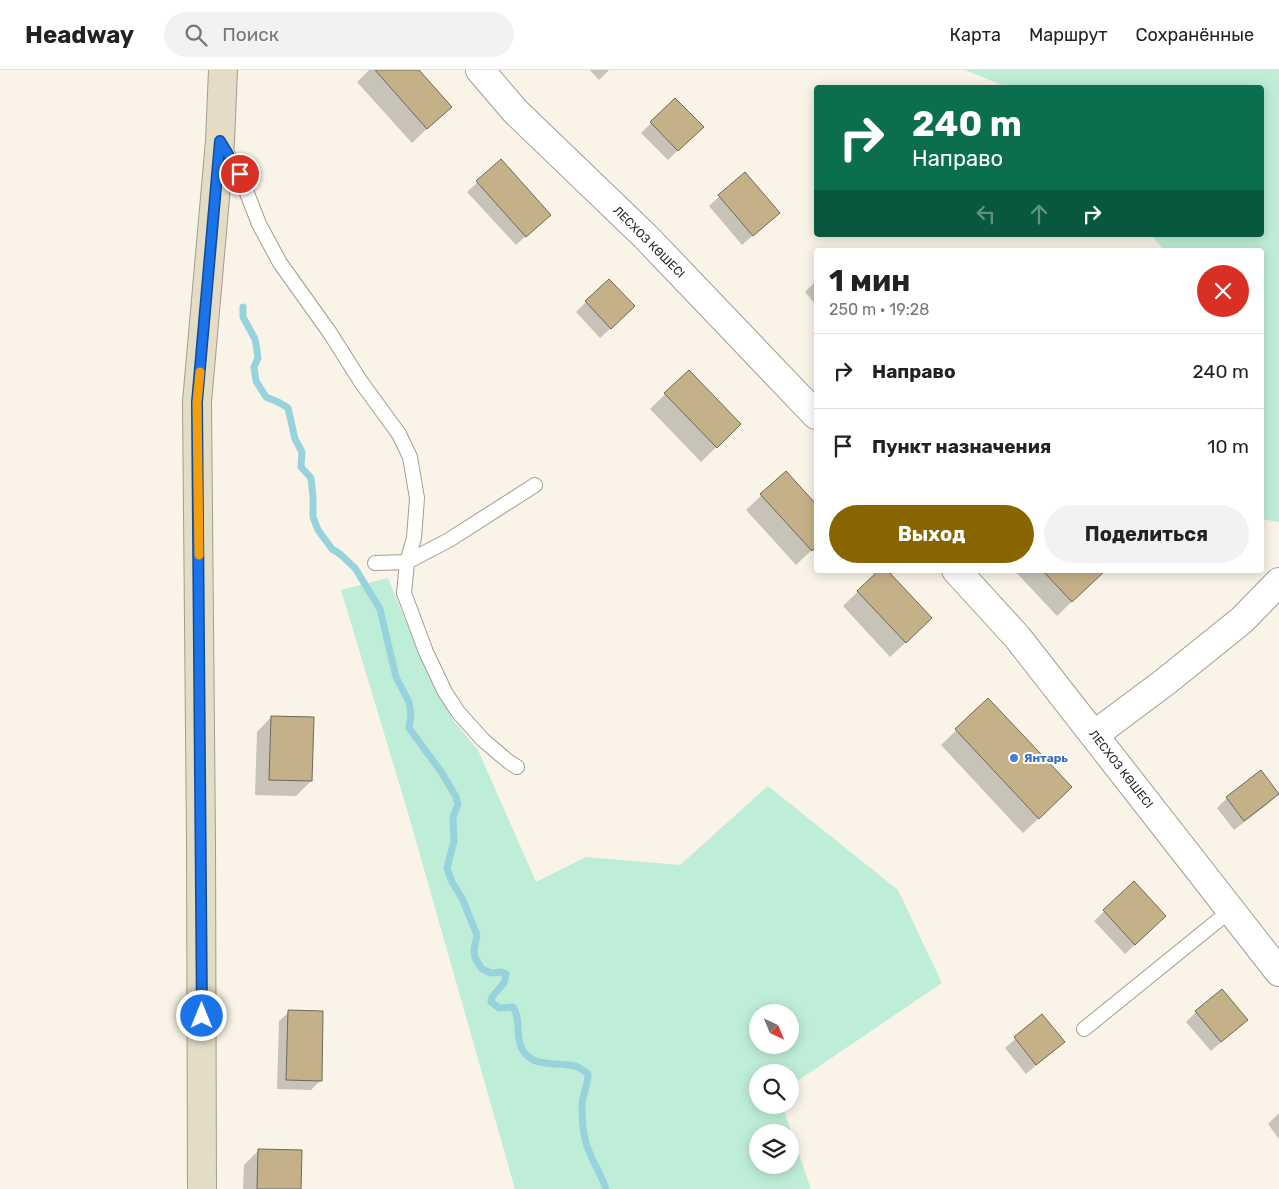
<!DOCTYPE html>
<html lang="ru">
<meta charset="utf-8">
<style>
:root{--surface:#fff;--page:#f2f2f2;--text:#222;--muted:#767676;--line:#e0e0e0;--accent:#886501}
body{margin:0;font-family:Rubik,sans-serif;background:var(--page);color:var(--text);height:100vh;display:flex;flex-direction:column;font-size:19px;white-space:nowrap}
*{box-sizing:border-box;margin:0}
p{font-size:16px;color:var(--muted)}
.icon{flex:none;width:28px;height:28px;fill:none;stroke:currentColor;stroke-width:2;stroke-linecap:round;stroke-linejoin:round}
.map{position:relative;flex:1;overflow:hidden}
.side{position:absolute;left:814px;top:178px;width:450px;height:325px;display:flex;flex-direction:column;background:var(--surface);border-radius:5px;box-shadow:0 2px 12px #0003}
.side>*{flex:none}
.banner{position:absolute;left:814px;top:15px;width:450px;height:152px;border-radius:5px;box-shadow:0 2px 12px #0003;background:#0b6e4f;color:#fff;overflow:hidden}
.needle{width:32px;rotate:136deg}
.controls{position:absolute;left:749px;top:934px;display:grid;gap:10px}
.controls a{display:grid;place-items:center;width:50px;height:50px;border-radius:50%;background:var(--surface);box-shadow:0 2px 12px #0003;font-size:25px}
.pin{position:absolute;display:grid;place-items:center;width:42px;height:42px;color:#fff;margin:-21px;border:2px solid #fff;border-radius:50%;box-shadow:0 1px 5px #0007}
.me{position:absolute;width:55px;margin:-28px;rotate:0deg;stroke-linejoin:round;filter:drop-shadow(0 0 4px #0008)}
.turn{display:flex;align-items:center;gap:18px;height:105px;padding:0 15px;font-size:22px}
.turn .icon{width:65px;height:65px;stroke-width:2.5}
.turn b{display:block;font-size:35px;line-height:42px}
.lanes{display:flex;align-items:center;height:48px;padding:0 15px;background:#0003;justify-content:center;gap:25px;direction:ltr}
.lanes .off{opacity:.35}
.round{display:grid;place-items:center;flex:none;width:52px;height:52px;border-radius:26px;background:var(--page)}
.overview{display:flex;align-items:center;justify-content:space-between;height:85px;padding:0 15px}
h1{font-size:30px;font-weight:700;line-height:38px}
.button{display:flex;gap:10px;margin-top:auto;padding:10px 15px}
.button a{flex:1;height:58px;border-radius:30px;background:var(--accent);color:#fff;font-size:20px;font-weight:700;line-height:58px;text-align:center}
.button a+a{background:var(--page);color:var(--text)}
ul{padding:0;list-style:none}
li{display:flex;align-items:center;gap:15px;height:75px;padding:0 15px;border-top:1px solid var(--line)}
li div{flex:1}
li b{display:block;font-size:19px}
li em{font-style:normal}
header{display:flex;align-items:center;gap:30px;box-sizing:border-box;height:70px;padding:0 25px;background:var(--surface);border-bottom:1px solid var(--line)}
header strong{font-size:24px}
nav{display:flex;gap:28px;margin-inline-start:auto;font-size:18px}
.search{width:350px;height:45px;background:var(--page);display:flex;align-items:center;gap:12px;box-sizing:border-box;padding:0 18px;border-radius:28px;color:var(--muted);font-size:19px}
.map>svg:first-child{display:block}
.green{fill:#beeed7;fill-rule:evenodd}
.shadow{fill:#0003}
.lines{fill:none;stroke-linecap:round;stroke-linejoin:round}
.stream{stroke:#97d3dc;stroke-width:7}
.building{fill:#c5b187;stroke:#6d685e}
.lane-casing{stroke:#a29d92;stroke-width:16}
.street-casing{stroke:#a29d92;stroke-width:30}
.secondary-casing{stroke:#a29d92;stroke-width:30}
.lane{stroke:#fff;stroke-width:14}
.street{stroke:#fff;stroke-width:28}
.secondary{stroke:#e4dcc4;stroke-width:28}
.route-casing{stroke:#114b97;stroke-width:12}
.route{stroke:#1a73e8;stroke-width:9}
.slow{stroke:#f59e0b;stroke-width:9}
.shop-dot{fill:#3f7fe0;stroke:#fff;stroke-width:2}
.labels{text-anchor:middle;stroke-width:4;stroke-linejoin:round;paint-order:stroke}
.street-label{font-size:12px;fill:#2b2924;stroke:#fff}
.shop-label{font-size:12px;font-weight:bold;fill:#366cbe;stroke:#fff;text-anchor:start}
</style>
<header>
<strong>Headway</strong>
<div class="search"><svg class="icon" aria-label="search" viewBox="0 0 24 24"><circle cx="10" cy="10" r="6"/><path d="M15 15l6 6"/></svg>Поиск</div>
<nav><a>Карта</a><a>Маршрут</a><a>Сохранённые</a></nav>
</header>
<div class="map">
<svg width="1279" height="1119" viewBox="0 0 1279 1119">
<rect width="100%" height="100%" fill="#f9f4e7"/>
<!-- green -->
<path class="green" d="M 965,0 L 1279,0 L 1279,452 L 1261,449 L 1261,180 L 1164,180 L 1151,165 L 1261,165 L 1261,18 L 1007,17 Z
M 388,508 L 427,603 L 453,650 L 478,680 L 536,812 L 586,787 L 680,795 L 768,716 L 898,820 L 942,913 L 790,1016 L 790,1002 L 758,1002 L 758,1035 L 782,1035 L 811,1119 L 515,1119 L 406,736 L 341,520 ZM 758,942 L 790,942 L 790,975 L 758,975 ZM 758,1062 L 790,1062 L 790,1095 L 758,1095 Z"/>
<!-- shadow -->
<path class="shadow" d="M 369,0 L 417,0 L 435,51 L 412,73 L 357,12 Z
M 590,0 L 609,0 L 599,10 Z
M 675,30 L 702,57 L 668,90 L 641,63 Z
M 500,91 L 539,154 L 516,175 L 467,122 Z
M 744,104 L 768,152 L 742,175 L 709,136 Z
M 816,211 L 816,235 L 805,222 Z
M 586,232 L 624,246 L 600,268 L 576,242 Z
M 689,301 L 740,354 L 701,392 L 650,339 Z
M 786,402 L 816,436 L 816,476 L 796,495 L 746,440 Z
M 880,500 L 885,500 L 916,563 L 890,587 L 843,536 Z
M 1014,500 L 1104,500 L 1057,546 Z
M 988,630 L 1056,732 L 1023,763 L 941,675 Z
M 271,647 L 311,711 L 296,726 L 255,725 L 257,662 Z
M 1261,702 L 1278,724 L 1268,734 L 1234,760 L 1217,738 L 1227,728 Z
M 1134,813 L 1155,856 L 1125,884 L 1094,851 Z
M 289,942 L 321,1010 L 311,1020 L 277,1019 L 279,951 Z
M 1196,942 L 1236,959 L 1211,981 L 1186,952 Z
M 1042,946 L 1063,972 L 1026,1004 L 1005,978 Z
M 1279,1043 L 1279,1069 L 1268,1054 Z
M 259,1080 L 300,1119 L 243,1119 L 244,1095 Z"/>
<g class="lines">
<!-- stream -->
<path class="stream" d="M 243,237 L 243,247 L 255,269 L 256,274 L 258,288 L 254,297 L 256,311 L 266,327 L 280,333 L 288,338 L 295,369 L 302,382 L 301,397 L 311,408 L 313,427 L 313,447 L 318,460 L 332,479 L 340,484 L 355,498 L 380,539 L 396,607 L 409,632 L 411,645 L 409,658 L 442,703 L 456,727 L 458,734 L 453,747 L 454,771 L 447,798 L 452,812 L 462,828 L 477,865 L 474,879 L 475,888 L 482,899 L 491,903 L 501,902 L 506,904 L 504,913 L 492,927 L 491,932 L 499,938 L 513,937 C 522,950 514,969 524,982 C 535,998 559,992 575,996 C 580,997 584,1001 588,1004 C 588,1016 582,1025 582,1037 C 582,1050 583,1064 587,1076 C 592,1091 601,1104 606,1119"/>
</g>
<!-- building -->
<path class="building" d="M 375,0 L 419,0 L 452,37 L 427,59 Z
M 675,28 L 704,57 L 678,81 L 650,52 Z
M 501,89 L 551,145 L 526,167 L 476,111 Z
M 745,102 L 780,143 L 753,166 L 718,125 Z
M 609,209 L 635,236 L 611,259 L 585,231 Z
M 689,300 L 741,354 L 717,378 L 664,323 Z
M 786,401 L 816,434 L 816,476 L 812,481 L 760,424 Z
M 879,500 L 887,500 L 932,548 L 906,573 L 857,521 Z
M 1042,500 L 1106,500 L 1072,532 Z
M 988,628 L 1072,717 L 1039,749 L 955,659 Z
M 271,646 L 314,647 L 312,711 L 269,710 Z
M 1261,700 L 1279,724 L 1244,751 L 1226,727 Z
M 1134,811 L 1166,846 L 1135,875 L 1103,840 Z
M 1222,919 L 1248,950 L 1221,972 L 1195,941 Z
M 288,940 L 323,941 L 322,1011 L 286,1010 Z
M 1042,944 L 1065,972 L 1036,995 L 1014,967 Z
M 258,1079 L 302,1080 L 301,1119 L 257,1119 Z"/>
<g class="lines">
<defs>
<path id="lane" d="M 223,76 L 240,105 L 259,154 L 280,193 L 330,263 L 361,312 L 399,364 L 410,387 L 417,428 L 414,468 L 407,492 L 404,523 L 426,582 L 445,622 L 458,642 L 483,670 L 509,692 L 517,697
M 375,493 L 407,492 L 449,470 L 535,415
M 1084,959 L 1231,840"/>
<path id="street" d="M 480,0 L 515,41 L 646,167 L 816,345
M 956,500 L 1018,568 L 1279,902
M 1094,665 L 1165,612 L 1242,550 L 1279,512"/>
<path id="secondary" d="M 202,1119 L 201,772 L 197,332 L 220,71 L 223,0"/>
</defs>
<!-- lane casing -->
<use href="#lane" class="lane-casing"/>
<!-- street casing -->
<use href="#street" class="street-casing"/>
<!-- secondary casing -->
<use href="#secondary" class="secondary-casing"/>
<!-- lane -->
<use href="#lane" class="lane"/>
<!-- street -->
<use href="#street" class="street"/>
<!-- secondary -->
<use href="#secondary" class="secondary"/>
</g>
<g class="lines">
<defs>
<path id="route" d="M 202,946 L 197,332 L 220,71 L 240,104"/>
</defs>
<!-- route casing -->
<use href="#route" class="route-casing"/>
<!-- route -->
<use href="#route" class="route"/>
<!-- slow -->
<path class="slow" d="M 199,485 L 197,332 L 200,302"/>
</g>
<!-- markers -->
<circle class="shop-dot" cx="1014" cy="688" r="5"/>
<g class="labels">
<!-- street labels -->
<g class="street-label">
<text transform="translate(649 172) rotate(45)" y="4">ЛЕСХОЗ КӨШЕСІ</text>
<text transform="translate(1121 699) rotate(52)" y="4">ЛЕСХОЗ КӨШЕСІ</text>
</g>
<!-- shop labels -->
<g class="shop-label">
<text x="1024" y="692">Янтарь</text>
</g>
</g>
</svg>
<div class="controls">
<a><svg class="needle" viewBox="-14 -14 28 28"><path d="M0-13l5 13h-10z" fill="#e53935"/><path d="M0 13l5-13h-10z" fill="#767676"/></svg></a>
<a><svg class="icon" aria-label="search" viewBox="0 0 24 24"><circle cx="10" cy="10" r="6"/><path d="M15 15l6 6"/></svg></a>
<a><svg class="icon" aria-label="layers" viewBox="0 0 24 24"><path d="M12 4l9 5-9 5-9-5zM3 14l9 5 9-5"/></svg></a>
</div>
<div class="pin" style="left:240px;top:104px;background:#d93025"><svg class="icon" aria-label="arrive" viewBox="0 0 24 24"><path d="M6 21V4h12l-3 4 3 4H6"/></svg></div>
<svg class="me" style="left:202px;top:946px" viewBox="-20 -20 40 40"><circle r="17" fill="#1a73e8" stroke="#fff" stroke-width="3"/><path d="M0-11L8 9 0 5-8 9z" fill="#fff"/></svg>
<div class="banner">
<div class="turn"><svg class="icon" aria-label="right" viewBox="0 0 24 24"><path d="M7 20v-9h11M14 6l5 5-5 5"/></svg><div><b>240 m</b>Направо</div></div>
<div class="lanes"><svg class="icon off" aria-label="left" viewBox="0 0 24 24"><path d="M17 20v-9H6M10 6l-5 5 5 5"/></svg><svg class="icon off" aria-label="ahead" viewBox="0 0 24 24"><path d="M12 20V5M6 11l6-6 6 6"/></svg><svg class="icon" aria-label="right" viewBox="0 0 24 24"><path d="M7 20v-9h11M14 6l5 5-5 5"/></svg></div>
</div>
<section class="side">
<div class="overview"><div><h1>1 мин</h1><p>250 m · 19:28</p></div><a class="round" style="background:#d93025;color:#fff"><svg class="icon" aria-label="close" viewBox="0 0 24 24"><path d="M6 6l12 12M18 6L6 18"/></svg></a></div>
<ul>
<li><svg class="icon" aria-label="right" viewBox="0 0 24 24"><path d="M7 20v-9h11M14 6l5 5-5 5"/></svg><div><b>Направо</b></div><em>240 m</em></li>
<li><svg class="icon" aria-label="arrive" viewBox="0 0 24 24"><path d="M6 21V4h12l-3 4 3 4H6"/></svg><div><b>Пункт назначения</b></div><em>10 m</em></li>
</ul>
<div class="button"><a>Выход</a><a>Поделиться</a></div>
</section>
</div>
